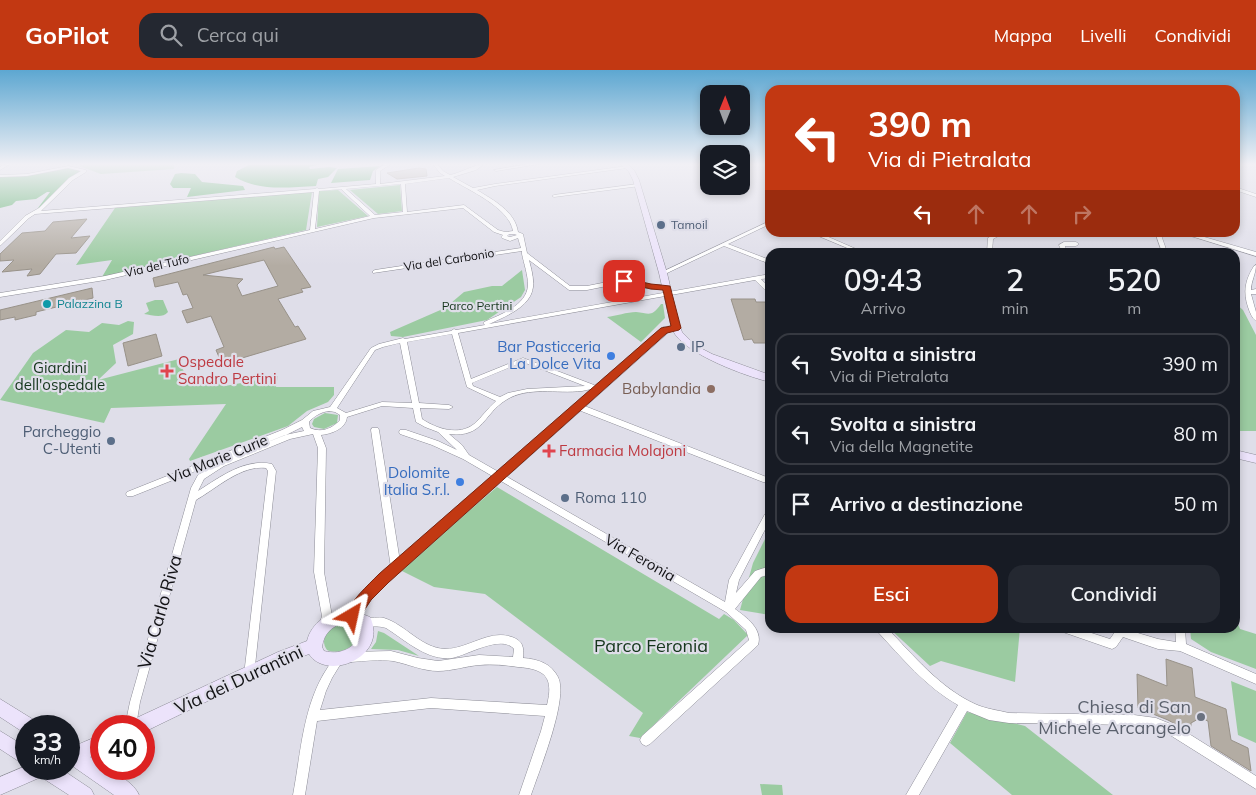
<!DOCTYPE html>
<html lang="it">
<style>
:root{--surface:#171b24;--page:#242831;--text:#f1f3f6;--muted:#9ea1a6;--line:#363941;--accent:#c23812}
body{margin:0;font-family:Mulish,sans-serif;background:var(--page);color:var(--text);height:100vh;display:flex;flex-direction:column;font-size:19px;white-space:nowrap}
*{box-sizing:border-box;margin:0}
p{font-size:16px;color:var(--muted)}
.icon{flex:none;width:28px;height:28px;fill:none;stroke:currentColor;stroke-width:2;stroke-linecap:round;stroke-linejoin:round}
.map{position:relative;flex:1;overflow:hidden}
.details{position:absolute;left:765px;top:178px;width:475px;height:385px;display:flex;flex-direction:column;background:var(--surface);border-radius:15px;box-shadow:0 2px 8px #0003}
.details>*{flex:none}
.top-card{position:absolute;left:765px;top:15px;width:475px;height:152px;border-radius:15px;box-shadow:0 2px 8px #0003;background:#c23812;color:#fff;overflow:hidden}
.needle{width:32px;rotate:1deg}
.buttons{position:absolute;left:700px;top:15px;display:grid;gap:10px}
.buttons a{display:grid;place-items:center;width:50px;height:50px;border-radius:10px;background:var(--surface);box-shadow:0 2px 8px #0003;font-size:25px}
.speed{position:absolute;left:15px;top:645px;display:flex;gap:10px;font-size:25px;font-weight:700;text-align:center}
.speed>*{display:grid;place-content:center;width:65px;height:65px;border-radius:50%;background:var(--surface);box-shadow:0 2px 8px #0003;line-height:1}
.speed small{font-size:12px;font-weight:400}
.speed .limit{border:8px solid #d22;background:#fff;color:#111}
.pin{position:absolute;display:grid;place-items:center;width:42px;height:42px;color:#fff;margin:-21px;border-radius:10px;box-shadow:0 2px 8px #0006}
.me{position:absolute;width:55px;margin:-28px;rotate:36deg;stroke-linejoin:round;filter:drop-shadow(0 0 4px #0008)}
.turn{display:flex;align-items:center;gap:18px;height:105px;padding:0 20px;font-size:22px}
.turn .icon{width:65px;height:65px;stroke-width:2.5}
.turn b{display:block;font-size:35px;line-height:42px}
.lanes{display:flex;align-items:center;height:48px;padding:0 20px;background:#0003;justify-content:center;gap:25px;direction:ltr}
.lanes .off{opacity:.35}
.eta{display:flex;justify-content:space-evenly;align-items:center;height:85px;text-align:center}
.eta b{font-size:30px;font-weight:600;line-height:35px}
.primary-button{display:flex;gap:10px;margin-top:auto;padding:10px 20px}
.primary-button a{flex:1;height:58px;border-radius:15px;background:var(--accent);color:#fff;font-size:20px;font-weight:600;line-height:58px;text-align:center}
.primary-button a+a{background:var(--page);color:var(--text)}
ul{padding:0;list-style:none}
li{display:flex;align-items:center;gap:15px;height:62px;margin:0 10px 8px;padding:0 10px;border:2px solid var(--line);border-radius:15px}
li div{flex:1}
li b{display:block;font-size:19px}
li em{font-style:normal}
header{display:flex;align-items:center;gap:30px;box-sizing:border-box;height:70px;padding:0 25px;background:var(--accent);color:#fff}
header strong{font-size:24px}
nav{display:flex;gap:28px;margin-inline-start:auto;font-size:18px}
.search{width:350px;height:45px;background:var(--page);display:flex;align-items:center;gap:12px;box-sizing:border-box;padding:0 18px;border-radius:15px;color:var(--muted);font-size:19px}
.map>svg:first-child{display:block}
.green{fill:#9bcba1}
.forest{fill:#62b271}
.building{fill:#b3aca3;stroke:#989289;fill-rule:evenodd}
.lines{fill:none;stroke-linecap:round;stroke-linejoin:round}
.street-casing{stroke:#8d8d97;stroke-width:1}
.secondary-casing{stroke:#8d8d97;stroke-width:1}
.street{fill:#fff;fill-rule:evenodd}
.secondary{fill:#ece3fb;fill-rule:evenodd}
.route{fill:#c23812;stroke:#7e240c}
.service-dot{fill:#5c6f8a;stroke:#dfdee9;stroke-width:2}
.culture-dot{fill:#0f9aa8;stroke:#dfdee9;stroke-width:2}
.shop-dot{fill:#3f7fe0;stroke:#dfdee9;stroke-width:2}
.health-dot{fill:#e0444e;stroke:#dfdee9;stroke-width:2}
.education-dot{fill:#8d6e63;stroke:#dfdee9;stroke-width:2}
.worship-dot{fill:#6b7280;stroke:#dfdee9;stroke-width:2}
.labels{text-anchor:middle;stroke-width:4.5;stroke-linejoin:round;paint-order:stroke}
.far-service-label{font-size:12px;fill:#4e5e75;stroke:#dfdee9;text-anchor:start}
.far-street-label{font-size:12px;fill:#121215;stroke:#dfdee9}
.far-culture-label{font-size:12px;fill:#0d838f;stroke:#dfdee9;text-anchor:start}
.far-park-label{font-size:12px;fill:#15361c;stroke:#dfdee9}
.shop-label{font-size:15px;fill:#366cbe;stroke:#dfdee9;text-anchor:end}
.service-label{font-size:15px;fill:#4e5e75;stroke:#dfdee9;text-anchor:start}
.health-label{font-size:15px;fill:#be3a42;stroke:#dfdee9;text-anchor:start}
.park-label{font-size:15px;fill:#15361c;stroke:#dfdee9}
.education-label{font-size:15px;fill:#785e54;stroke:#dfdee9;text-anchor:end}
.street-label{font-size:15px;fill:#121215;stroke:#dfdee9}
.near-street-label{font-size:18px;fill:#121215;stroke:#dfdee9}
.near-park-label{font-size:18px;fill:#15361c;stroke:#dfdee9}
.near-worship-label{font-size:18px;fill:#5b616d;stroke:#dfdee9;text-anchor:end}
</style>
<header>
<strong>GoPilot</strong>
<div class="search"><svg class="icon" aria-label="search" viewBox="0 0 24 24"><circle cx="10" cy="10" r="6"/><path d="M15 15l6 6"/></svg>Cerca qui</div>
<nav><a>Mappa</a><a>Livelli</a><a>Condividi</a></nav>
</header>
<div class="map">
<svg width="1256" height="725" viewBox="0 0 1256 725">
<rect width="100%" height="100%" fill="#dfdee9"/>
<!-- green -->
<path class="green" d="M 84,94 L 174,94 L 174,99 L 101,104 L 79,96 Z
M 400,115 L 402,141 L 378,144 L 350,120 Z
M 338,120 L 368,146 L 317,157 L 319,121 Z
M 312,122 L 306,160 L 102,207 L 112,190 L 76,195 L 115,138 Z
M 522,200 L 525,220 L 521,227 L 487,250 L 403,267 L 391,266 L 390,262 L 445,238 L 464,222 L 492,216 L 502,216 Z
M 155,230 L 163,230 L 168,242 C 162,249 152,245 144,244 L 149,241 L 146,233 Z
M 1235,233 L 1243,240 L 1256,265 L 1256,361 L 1235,361 Z
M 661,234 L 663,234 L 665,248 L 641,272 L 607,247 C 616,246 627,242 636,242 C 649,243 651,248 661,234 Z
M 128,251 L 134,252 L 133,264 L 113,275 L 116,293 L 98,310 L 179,289 L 187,310 L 226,304 L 225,316 L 278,306 L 276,317 L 334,317 L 334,325 L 328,332 L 307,341 L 288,356 L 190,391 L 189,389 L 226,334 L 111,338 L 104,353 L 0,330 L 33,283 L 66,260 L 89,262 L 102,253 L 119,255 Z
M 325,343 L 338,345 L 337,353 L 324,359 L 314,357 L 312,354 L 314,349 Z
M 497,417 L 719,549 L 724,544 L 734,550 L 748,565 L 640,668 L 629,666 L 643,643 L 485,524 L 434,517 L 400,500 Z
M 770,459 L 770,545 L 740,540 L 753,493 Z
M 1235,547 L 1240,559 L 1256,564 L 1256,599 L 1211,582 L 1191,569 L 1190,558 L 1235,558 Z
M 342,553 L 352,554 L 356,557 C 364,574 341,586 327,580 C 318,567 331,557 342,553 Z
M 889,558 L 1020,558 L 1015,612 L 941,591 L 930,596 Z
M 378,561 L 384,563 L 419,586 L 398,580 L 371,579 L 376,572 Z
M 1231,611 L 1256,621 L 1256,673 L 1238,665 Z
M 967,642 L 1025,656 L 1113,725 L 1012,725 L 950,673 Z
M 760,714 L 782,715 L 783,725 L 762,725 Z"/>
<!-- forest -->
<path class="forest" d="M 251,94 L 342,94 L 316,95 L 309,97 L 310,99 L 329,97 L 337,98 L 328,107 L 318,109 L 316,116 C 289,117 260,122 235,107 L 237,101 Z
M 380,96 L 373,101 L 370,110 L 331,113 L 338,99 Z
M 68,97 L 81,100 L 82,102 L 68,110 L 42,137 L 38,138 L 50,122 L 47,122 L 36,129 L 16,131 L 12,135 L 0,138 L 0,107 L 30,105 Z
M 181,103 L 195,104 L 202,112 L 243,116 L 245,120 L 187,127 L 191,118 L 173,118 L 170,114 L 175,104 Z"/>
<!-- building -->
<path class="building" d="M 419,98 L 426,99 L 427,106 L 397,109 L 387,103 Z
M 87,149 L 71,168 L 90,166 L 76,183 L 56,184 L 40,204 L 27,206 L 32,199 L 2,202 L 14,190 L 0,191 L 0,184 L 22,163 L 45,161 L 53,152 Z
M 274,177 L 275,179 L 284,177 L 311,217 L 301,219 L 303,222 L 278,229 L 295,257 L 298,256 L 306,269 L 222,294 L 216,280 L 224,277 L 211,246 L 187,253 L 182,241 L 193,238 L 187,224 L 183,225 L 178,212 L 155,217 L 153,208 ZM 264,190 L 278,216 L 242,226 L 237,215 L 243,209 L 203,205 Z
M 92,218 L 93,228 L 36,242 L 36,245 L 15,250 L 15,247 L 0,250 L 0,240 Z
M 731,229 L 755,229 L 756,232 L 765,232 L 770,246 L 770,273 L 754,273 L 752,269 L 744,270 Z
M 156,264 L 162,286 L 128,296 L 123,273 Z
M 1166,589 L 1192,598 L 1195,627 L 1226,639 L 1231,670 L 1248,678 L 1251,701 L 1211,676 L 1208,651 L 1200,648 L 1191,653 L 1191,663 L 1168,650 L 1138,638 L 1137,604 L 1167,616 Z"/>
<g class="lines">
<defs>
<path id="street" d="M 5,94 L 10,94 L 0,100 L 0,97 Z
M 385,94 L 391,94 L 380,101 L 380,114 L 445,106 L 440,103 L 433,94 L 437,94 L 443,101 L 450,105 C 460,103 476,94 484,94 L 476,100 L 453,107 L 473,118 L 495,114 L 627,96 L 629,97 L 627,98 L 495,116 L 477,120 C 493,130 515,141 518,162 L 523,164 L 527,183 L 570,216 L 587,216 L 622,209 L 651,215 L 667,215 L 670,217 L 669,218 L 651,219 L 622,213 L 587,220 L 569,220 L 529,190 C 531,198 534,208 533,217 C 531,237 504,247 489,254 L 770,204 L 770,208 L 761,209 L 770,219 L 770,224 L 768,223 L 755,210 L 458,263 L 471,309 L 523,288 L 594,315 L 597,317 L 596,318 C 591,319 587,320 582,321 C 557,324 528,316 506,330 C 483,344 484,368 449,364 L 462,375 L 469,385 L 725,532 L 729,510 L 765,444 L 770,443 L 770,450 L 739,510 L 736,523 L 755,501 L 770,496 L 770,504 L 761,507 L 735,539 C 746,547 763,559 758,575 L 650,674 L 646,676 L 642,674 L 640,670 L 642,666 L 749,570 L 746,560 L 726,542 L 463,389 L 432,375 L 400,364 L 399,362 L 400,360 L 406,360 L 438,371 L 457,380 L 438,362 L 425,357 L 416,352 L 413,338 L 382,336 L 347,347 C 346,359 331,364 321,365 L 326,378 L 324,502 L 332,546 L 328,559 L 324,560 L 320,559 L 319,556 L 322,546 L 314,502 L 318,378 L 313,364 L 290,369 L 224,396 L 204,409 L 198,421 C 220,407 245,388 272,394 L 276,401 L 254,605 L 253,608 L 249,610 L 245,608 L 244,605 L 268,401 L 266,398 C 241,395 217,418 196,430 L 140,632 L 136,656 L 125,656 L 130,632 L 191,418 L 198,405 L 218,392 L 285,365 L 304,361 L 302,357 L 288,364 L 133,426 L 127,426 L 126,424 L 127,422 L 282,360 L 302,350 L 313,341 L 330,337 L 371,278 L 379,274 L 403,268 L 405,269 L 451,261 L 454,259 L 456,260 L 485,255 L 483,253 L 484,252 C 499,245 527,236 528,215 C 528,205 524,194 522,184 L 522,181 L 373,203 L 373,201 L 375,200 L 521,178 L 518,168 L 510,171 L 502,168 L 501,167 L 503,165 L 494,162 L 463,138 L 374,148 L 105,210 L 0,227 L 0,223 L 105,206 L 310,160 L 314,122 L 35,144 L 29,148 L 0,176 L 0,171 L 25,146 L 39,138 L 69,108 L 81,101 L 68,98 L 27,106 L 0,107 L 0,105 L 27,104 L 68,96 L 86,100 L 86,102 L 73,110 L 41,141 L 315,119 L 317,118 L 319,119 L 376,114 L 376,100 ZM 449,108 C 468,120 509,137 513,161 L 505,162 L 498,160 L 464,135 L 407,142 L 405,114 ZM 401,114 L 403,142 L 375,145 L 346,119 ZM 341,119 L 370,146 L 315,159 L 319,121 ZM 509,164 L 514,164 L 517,165 L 510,167 L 507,166 ZM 452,264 L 467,317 L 496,331 C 488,338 482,347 474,354 C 459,366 437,359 422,349 L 420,338 L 449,339 L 453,337 L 449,335 L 419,333 L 407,272 ZM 400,273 L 412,333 L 382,332 L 346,343 L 337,338 L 375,280 L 383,277 ZM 523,292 L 585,316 L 527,319 L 508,323 L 500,327 L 473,316 L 472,313 ZM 329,341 L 335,342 L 340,345 L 340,350 C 332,359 321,363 310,358 L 309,352 C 314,346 321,342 329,341 Z
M 528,94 L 540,94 L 496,101 L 494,100 Z
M 638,114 L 640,115 L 640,116 L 554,127 L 552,126 L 554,125 Z
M 1235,117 L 1256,124 L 1256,127 L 1235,120 Z
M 770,151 L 770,154 L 728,174 L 770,190 L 770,194 L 724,176 L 665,204 L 660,203 Z
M 809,162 L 817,162 L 863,182 L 857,182 Z
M 999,162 L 1006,162 L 993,169 L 992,182 L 987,182 L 988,168 Z
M 1155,162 L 1160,162 L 1167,182 L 1162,182 Z
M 1178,162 L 1187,162 L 1256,182 L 1256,186 Z
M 1064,172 L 1076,172 L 1079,174 L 1076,176 L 1065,176 L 1067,182 L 1062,182 L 1059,175 Z
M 1256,195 C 1256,204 1251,211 1251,220 L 1256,219 L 1256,224 L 1251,224 L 1256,242 L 1256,251 C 1252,248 1250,243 1248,237 C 1243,222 1245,210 1254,196 Z
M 576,335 L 582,335 L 769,408 L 770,410 L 769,412 L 763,412 L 576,339 L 575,337 Z
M 372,358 L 378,358 L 379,360 L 401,498 L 399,501 L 396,502 L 393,501 L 391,498 L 371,360 Z
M 365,548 C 371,548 378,547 384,548 C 406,555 421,578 445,579 C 468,579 489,559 512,567 C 523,571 524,577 523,588 C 537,589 551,593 558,607 C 569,628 539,701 531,725 L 519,725 L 541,661 L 545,646 L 431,638 L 317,651 L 305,725 L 293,725 C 301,682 303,634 328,597 C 331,592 333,587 338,585 L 342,587 L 343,590 L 332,608 L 326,621 L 320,640 L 431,628 L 547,635 C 554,607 545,599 518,597 C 505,595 492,594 480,595 C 466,596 452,601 438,601 C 423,601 408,594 393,591 C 380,589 364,591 351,592 L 347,590 L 346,587 L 347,584 L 351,582 L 391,581 L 418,588 L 438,591 L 479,585 L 513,587 L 514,579 C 501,564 468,585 452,588 C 427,591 405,570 386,558 C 378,555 370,558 362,555 L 360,552 L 362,549 Z
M 876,558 L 887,558 C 913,585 940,618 975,634 C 986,639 997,640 1009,643 L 1134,645 L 1156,648 L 1178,657 L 1256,706 L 1256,719 L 1170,665 L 1155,658 L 1134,655 L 1009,653 L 989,650 L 967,641 L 919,725 L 906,725 L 958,635 C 926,617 902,588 877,561 Z
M 1059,558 L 1076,558 L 1110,569 L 1117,559 L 1121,558 L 1158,569 L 1176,572 L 1175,558 L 1185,558 L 1186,574 L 1256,604 L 1256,614 L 1180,581 L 1158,579 L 1123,567 L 1116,577 L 1112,579 L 1060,561 Z"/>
<path id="secondary" d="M 621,94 L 628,94 L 634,100 L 639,110 L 667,203 L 678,250 L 682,262 L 695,275 L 712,284 L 770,305 L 770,312 C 745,306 685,284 673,261 L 669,262 L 389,512 L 371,530 L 362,544 L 370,547 C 389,587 327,612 309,584 L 288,592 L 144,662 L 144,656 L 130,656 L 132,650 L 278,582 L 307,571 C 311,553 330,540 348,540 L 361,522 L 379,504 L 654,264 L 663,257 L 671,256 L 659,203 L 633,110 L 629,102 ZM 343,552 L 351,552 L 358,556 C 362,576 342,586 324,581 L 322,577 C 324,563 331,558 343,552 Z
M 1235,380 L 1256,385 L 1256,393 L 1235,388 Z
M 0,629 L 34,650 L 36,656 L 26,656 L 26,664 L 0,647 Z
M 0,661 L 26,677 L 26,696 L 0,679 Z
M 101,665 L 101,682 L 90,687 L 101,695 L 101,699 C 113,699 135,714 139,725 L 114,725 L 71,695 L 69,696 L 69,674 L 74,676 Z
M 26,696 L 26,699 L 61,699 L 91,719 L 94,725 L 69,725 L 41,707 L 0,725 L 0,707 Z"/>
</defs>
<!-- street casing -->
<use href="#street" class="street-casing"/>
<!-- secondary casing -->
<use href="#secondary" class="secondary-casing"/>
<!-- street -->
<use href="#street" class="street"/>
<!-- secondary -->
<use href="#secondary" class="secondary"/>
</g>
<!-- sky -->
<linearGradient id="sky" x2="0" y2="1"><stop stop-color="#5da7d1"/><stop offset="0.48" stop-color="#f1f0f5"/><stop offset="1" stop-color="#f1f0f5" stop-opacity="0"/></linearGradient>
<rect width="1256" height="196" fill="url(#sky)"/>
<!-- route -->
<path class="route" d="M 624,208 L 651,214 L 670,216 L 681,258 L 679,260 L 667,263 L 389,512 L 371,530 L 357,551 L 352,552 L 347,551 L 344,546 C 352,530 366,517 379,504 L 661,258 L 671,256 L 663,220 L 651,219 L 621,212 L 621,209 Z"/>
<!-- markers -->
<g class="service-dot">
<circle cx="661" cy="155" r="5"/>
<circle cx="681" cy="277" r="5"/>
<circle cx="111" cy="371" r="5"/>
<circle cx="565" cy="428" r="5"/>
</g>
<circle class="culture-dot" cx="47" cy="234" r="5"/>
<g class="shop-dot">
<circle cx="611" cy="286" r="5"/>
<circle cx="460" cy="412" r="5"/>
</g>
<g class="health-dot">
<path d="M164.5 293.5h5v5h5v5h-5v5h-5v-5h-5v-5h5z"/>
<path d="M546.5 373.5h5v5h5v5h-5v5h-5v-5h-5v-5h5z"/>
</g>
<circle class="education-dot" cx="711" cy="319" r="5"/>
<circle class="worship-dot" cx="1201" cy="647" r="5"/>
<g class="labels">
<!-- far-service labels -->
<g class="far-service-label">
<text x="671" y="159">Tamoil</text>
</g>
<!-- far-street labels -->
<g class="far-street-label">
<text transform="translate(449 190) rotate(-9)" y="4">Via del Carbonio</text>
<text transform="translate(157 196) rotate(-13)" y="4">Via del Tufo</text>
</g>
<!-- far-culture labels -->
<g class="far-culture-label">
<text x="57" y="238">Palazzina B</text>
</g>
<!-- far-park labels -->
<g class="far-park-label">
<text x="477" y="240">Parco Pertini</text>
</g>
<!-- shop labels -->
<g class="shop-label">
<text x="601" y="282">Bar Pasticceria<tspan x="601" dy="17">La Dolce Vita</tspan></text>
<text x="450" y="408">Dolomite<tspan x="450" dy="17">Italia S.r.l.</tspan></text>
</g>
<!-- service labels -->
<g class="service-label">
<text x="691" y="282">IP</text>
<text x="101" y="367" text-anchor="end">Parcheggio<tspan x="101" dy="17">C-Utenti</tspan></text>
<text x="575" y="433">Roma 110</text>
</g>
<!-- health labels -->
<g class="health-label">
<text x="178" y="297">Ospedale<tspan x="178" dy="17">Sandro Pertini</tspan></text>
<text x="559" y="386">Farmacia Molajoni</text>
</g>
<!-- park labels -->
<g class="park-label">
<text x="60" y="303">Giardini<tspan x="60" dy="17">dell'ospedale</tspan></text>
</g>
<!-- education labels -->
<g class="education-label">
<text x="701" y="324">Babylandia</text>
</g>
<!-- street labels -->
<g class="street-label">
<text transform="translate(218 389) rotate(-22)" y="5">Via Marie Curie</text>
<text transform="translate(640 488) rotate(30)" y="5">Via Feronia</text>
</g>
<!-- near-street labels -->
<g class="near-street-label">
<text transform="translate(160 542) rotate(-74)" y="6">Via Carlo Riva</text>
<text transform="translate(239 610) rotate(-25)" y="6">Via dei Durantini</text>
</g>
<!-- near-park labels -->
<g class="near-park-label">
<text x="651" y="582">Parco Feronia</text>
</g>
<!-- near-worship labels -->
<g class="near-worship-label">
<text x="1191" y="643">Chiesa di San<tspan x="1191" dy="21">Michele Arcangelo</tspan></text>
</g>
</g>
</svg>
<div class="buttons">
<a><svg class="needle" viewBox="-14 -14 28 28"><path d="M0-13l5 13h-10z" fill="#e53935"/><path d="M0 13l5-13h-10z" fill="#9ea1a6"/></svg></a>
<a><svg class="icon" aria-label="layers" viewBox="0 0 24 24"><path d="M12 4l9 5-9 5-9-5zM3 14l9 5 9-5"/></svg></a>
</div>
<div class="speed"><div>33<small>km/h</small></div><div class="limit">40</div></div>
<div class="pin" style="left:624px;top:211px;background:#d93025"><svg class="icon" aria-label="arrive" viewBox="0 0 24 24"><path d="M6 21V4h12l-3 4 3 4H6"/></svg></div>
<svg class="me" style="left:352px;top:546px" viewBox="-20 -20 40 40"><path d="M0-17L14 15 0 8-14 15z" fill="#c23812" stroke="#fff" stroke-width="4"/></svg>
<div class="top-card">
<div class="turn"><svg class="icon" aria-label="left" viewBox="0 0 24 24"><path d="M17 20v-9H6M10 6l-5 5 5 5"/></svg><div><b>390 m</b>Via di Pietralata</div></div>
<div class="lanes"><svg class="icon" aria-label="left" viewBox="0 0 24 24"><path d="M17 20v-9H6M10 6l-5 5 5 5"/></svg><svg class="icon off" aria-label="ahead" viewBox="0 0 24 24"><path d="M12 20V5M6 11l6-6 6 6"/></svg><svg class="icon off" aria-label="ahead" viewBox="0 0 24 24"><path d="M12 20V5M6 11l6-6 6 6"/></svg><svg class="icon off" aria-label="right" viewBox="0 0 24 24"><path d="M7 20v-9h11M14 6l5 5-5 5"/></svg></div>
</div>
<section class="details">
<div class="eta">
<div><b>09:43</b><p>Arrivo</p></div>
<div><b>2</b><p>min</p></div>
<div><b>520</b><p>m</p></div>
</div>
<ul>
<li><svg class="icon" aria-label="left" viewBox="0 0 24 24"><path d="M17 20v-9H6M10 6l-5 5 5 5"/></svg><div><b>Svolta a sinistra</b><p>Via di Pietralata</p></div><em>390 m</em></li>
<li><svg class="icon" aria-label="left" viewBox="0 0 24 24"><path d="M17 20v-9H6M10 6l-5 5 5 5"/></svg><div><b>Svolta a sinistra</b><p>Via della Magnetite</p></div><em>80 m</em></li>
<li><svg class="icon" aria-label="arrive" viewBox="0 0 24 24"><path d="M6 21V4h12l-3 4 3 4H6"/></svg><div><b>Arrivo a destinazione</b></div><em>50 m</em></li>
</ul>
<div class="primary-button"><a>Esci</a><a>Condividi</a></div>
</section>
</div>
